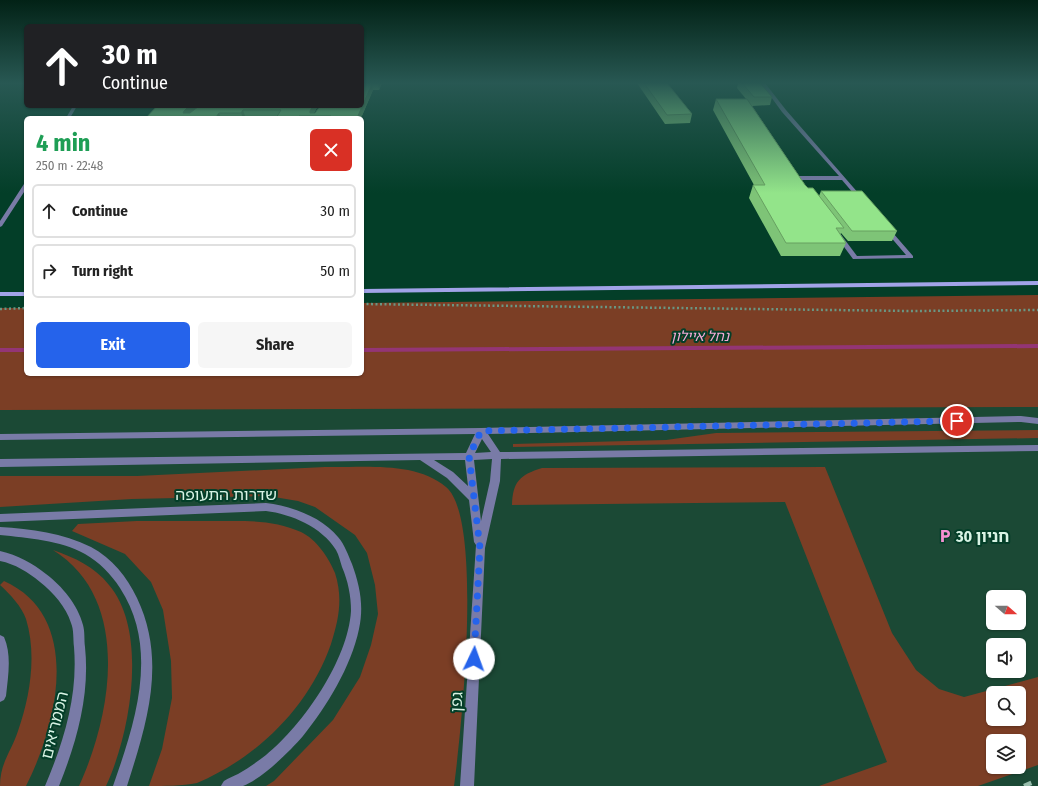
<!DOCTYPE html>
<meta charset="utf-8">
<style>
:root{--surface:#fff;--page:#f6f6f6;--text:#222;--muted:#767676;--line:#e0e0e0;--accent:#2563eb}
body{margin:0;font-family:"Fira Sans Condensed","Noto Sans Hebrew",sans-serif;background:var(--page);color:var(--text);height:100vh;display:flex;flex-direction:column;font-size:15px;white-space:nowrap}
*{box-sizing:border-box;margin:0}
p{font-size:13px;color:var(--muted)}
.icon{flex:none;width:22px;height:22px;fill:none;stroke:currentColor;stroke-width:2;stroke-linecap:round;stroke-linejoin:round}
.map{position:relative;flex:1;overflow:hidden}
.panel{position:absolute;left:24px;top:116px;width:340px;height:260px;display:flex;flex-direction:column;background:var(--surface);border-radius:6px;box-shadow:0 1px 3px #0004}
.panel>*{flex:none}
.hud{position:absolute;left:24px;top:24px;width:340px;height:84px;border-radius:6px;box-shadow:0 1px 3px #0004;background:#202124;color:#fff;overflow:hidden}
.needle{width:26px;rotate:110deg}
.tools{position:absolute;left:986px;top:590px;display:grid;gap:8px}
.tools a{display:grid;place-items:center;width:40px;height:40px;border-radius:6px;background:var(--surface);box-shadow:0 1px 3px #0004;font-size:20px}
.pin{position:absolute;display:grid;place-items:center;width:34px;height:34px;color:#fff;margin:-17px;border:2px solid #fff;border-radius:50%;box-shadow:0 1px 4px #0007}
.me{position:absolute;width:44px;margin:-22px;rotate:3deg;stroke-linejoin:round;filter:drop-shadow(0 0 3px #0008)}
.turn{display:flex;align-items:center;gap:14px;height:84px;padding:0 12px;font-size:18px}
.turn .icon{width:52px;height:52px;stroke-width:2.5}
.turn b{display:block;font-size:28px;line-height:34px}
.round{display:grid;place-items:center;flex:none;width:42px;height:42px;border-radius:6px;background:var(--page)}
.headline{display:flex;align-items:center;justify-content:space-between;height:68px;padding:0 12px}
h1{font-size:24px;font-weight:700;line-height:30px;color:#1e9e55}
.cta{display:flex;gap:8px;margin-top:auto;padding:8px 12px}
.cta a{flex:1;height:46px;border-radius:6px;background:var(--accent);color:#fff;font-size:16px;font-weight:700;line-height:46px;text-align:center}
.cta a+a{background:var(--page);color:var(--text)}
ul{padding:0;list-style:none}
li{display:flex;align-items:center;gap:12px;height:54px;margin:0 8px 6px;padding:0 4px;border:2px solid var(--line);border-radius:6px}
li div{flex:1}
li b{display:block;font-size:15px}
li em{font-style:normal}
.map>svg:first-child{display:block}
.built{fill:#1b4935;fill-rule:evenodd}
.green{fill:#7b3e25;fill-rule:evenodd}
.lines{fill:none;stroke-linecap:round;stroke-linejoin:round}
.stream{fill:#933575;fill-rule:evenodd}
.path{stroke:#6a9683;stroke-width:2.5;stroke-dasharray:2 2.5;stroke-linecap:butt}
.service{fill:#797ba7;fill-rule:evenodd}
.minor{fill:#797ba7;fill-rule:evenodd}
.tertiary{fill:#797ba7;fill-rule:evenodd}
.secondary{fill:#a1a3e8;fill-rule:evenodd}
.rail{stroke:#98bdac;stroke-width:4.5;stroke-dasharray:8 8;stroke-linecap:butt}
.wall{fill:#7ec477}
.shaded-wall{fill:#67a061}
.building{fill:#93e48a;stroke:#67a061}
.route{stroke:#2563eb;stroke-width:7;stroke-dasharray:0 12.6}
.labels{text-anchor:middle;stroke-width:4;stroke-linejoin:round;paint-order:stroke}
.water-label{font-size:14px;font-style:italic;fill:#f5aad8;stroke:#033e28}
.near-street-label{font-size:16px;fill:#d8f3e4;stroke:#033e28}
.near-poi-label{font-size:16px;font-weight:bold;fill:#d8f3e4;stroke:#033e28;text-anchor:start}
</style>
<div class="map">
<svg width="1038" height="786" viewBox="0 0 1038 786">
<rect width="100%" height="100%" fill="#033e28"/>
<!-- built -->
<path class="built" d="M 0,378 L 1038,378 L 1038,786 L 0,786 ZM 993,597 L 1019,597 L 1019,623 L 993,623 ZM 993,645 L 1019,645 L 1019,671 L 993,671 ZM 993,693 L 1019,693 L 1019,719 L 993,719 ZM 993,741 L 1019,741 L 1019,767 L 993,767 Z"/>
<!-- green -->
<path class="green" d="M 1038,295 L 1038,407 L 0,410 L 0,308 L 26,308 L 26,374 L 362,374 L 362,303 Z
M 1038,430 L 1038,438 L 513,447 L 513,444 L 666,440 L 716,433 Z
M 325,467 C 364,468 415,461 446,487 C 484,518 461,735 454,786 L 266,786 L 274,781 L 333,720 L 360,677 L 371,645 L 378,614 L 375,585 L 367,553 L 355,535 L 315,507 L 298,501 L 268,496 L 132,499 L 0,507 L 0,476 L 137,476 Z
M 825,467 L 892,633 L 916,670 L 939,689 L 964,697 L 1038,677 L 1038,765 L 978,786 L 819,786 L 887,762 L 785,502 L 512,505 C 513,481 520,475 542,468 ZM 993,693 L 1019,693 L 1019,719 L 993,719 ZM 993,741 L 1019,741 L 1019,767 L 993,767 Z
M 137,521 C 162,521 187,521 212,521 C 243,521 273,519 301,532 C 316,539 329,558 335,573 C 343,598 339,619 331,644 C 309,707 258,757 197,783 C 182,786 164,786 149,786 L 162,749 L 172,698 L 171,661 L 163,610 L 151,582 L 125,554 L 72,531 L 78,524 Z
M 53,550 C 75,558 94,566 109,585 C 149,632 130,735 106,786 L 79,786 C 112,714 132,599 53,550 Z
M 4,581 C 84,617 57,725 26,786 L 0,786 C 0,763 11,752 18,731 C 30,697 37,655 26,619 C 22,607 10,594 0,585 Z"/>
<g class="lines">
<!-- stream -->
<path class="stream" d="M 1038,344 L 1038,348 L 362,352 L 362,348 Z
M 0,348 L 26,348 L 26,352 L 0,352 Z"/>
<!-- path -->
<path class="path" d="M 362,304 L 911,311 L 1038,310
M 0,309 L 26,308"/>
<!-- service -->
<path class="service" d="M 761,83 L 765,83 L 786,110 L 913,256 L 913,258 L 853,259 L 793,178 L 796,176 L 839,176 L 782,112 ZM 800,180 L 842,180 L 906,255 L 857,256 Z
M 266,503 C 291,506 322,517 338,537 C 345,545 348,555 352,564 C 360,586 364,606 359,629 C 351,667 327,706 303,736 C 290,751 262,779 243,786 C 237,786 228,786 221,786 C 222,784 223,782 224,781 C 228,778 234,776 238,774 C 248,768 257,762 266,755 C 303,725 348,660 351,611 C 351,596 348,581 342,567 C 340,561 339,555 336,550 C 322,527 291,514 266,511 L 0,522 L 0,514 Z"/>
<!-- minor -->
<path class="minor" d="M 73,106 L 77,106 L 70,118 L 66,118 Z
M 26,183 L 26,189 L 2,226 L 0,227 L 0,221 L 24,184 Z
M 1021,416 L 1038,418 L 1038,424 L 1021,422 L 488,434 L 500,452 L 1038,445 L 1038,451 L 501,459 L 500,481 L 485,548 L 474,786 L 460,786 L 476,545 L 474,542 L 469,500 L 447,478 L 420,460 L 0,467 L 0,459 L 466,453 L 475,434 L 0,440 L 0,434 L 481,428 ZM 482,439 L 491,452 L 475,453 ZM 492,459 L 490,481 L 481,521 L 474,460 ZM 434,460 L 465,460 L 468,486 L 453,472 Z
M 0,527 C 31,529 63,533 91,547 C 112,558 127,577 137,598 C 167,661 147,723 127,786 L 113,786 C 135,723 160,649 120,588 C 111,574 99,562 85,554 C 60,540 28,538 0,535 Z"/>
<!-- tertiary -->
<path class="tertiary" d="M 0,551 C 18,555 32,563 46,574 C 62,586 78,605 83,625 C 85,632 84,639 85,647 C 90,695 77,741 59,786 L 45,786 C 64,741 78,696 74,647 C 73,639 74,630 71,623 C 66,607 53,592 40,582 C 28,572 15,564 0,561 Z
M 0,635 L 4,637 C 12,655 8,677 6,696 L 4,700 L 0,702 Z"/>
<!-- secondary -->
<path class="secondary" d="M 1038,281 L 1038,285 L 362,293 L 362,289 Z
M 0,292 L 26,292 L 26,296 L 0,296 Z"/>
<!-- rail -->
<path class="rail" d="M 1024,786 L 1038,780"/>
</g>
<!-- wall -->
<path class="wall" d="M 362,83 L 382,83 L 379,90 L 373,90 L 361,118 L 276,118 L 277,116 L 245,116 L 244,118 L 146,118 L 157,106 L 318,106 L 314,113 L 315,113 Z
M 637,83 L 667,83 L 692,114 L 690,123 L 665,124 Z
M 738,83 L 760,83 L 772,97 L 770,105 L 752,106 L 805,185 L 808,188 L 819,196 L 821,191 L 897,231 L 892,241 L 848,241 L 841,233 L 840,235 L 846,243 L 840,256 L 781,256 L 749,198 L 753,185 L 754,185 L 713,110 L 716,99 L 746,99 L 737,88 Z"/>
<!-- shaded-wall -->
<path class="shaded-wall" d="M 378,83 L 382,83 L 379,90 L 378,84 Z
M 372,84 L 373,90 L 361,118 L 357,118 Z
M 189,106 L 204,106 L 186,117 L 183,113 L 184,111 Z
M 313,106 L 318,106 L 312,116 L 311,116 L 310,111 Z
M 243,110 L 245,116 L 244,118 L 243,118 L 241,113 Z
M 219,113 L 221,118 L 217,118 L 216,117 Z"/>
<!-- building -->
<path class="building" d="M 362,83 L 378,83 L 378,84 L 372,84 L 357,118 L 330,118 L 331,116 L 299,116 L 298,118 L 276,118 L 281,110 L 243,110 L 241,113 L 219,113 L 216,117 L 185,118 L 146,118 L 157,106 L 189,106 L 184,111 L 183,113 L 190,113 L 199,106 L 313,106 L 310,111 L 310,113 L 315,113 L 320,106 L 362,106 Z
M 644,83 L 667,83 L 692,114 L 667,115 Z
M 742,83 L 760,83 L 772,97 L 754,97 Z
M 716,99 L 747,99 L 805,185 L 808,188 L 813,188 L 844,228 L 836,228 L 846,243 L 786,243 L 753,185 L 765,185 Z
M 821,191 L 862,191 L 897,231 L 852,231 Z"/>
<!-- sky -->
<linearGradient id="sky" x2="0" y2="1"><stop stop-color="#022216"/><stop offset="0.43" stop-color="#285853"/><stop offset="1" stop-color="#285853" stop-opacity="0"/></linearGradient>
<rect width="1038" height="193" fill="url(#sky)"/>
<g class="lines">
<!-- route -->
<path class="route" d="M 474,659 L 480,548 L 469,456 L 481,431 L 957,421"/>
</g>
<!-- icons -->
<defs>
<symbol id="parking-bare" viewBox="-9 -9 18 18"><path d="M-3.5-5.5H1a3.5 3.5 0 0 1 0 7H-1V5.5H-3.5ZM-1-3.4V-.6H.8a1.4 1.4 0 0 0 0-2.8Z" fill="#f590d1" stroke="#033e28" stroke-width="2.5" paint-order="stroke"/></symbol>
</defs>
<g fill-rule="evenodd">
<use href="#parking-bare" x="935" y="526" width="20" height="20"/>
</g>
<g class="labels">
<!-- water labels -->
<g class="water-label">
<text x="700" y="341">נחל איילון</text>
</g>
<!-- near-street labels -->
<g class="near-street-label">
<text x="226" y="500">שדרות התעופה</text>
<text transform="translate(456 702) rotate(-87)" y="6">גפן</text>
<text transform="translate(54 725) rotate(-76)" y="6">הממריאים</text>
</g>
<!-- near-poi labels -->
<g class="near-poi-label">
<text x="956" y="542">חניון 30</text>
</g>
</g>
</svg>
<div class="tools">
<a><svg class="needle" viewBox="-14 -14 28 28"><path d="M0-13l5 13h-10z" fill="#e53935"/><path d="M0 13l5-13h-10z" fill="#767676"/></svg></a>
<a><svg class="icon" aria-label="sound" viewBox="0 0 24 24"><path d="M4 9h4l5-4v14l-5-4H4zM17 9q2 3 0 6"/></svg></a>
<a><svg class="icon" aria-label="search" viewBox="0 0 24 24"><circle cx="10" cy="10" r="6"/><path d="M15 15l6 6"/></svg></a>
<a><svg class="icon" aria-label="layers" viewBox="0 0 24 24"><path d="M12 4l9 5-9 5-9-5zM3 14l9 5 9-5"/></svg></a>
</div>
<div class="pin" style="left:957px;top:421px;background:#d93025"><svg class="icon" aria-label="arrive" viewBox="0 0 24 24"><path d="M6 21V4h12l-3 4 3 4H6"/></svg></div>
<svg class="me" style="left:474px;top:659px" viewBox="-20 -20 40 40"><circle r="19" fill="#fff"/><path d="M0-13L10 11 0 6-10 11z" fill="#2563eb"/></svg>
<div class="hud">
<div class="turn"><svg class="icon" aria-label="ahead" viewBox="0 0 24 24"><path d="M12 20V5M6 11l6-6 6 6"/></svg><div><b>30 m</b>Continue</div></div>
</div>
<section class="panel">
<div class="headline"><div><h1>4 min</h1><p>250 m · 22:48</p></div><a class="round" style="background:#d93025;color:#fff"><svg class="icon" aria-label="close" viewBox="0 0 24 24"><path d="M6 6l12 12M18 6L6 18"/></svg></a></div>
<ul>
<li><svg class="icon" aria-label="ahead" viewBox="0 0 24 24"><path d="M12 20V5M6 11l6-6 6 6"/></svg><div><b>Continue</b></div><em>30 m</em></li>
<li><svg class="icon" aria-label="right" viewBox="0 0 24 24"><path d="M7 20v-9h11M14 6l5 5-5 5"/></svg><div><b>Turn right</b></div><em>50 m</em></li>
</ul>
<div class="cta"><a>Exit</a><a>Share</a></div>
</section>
</div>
